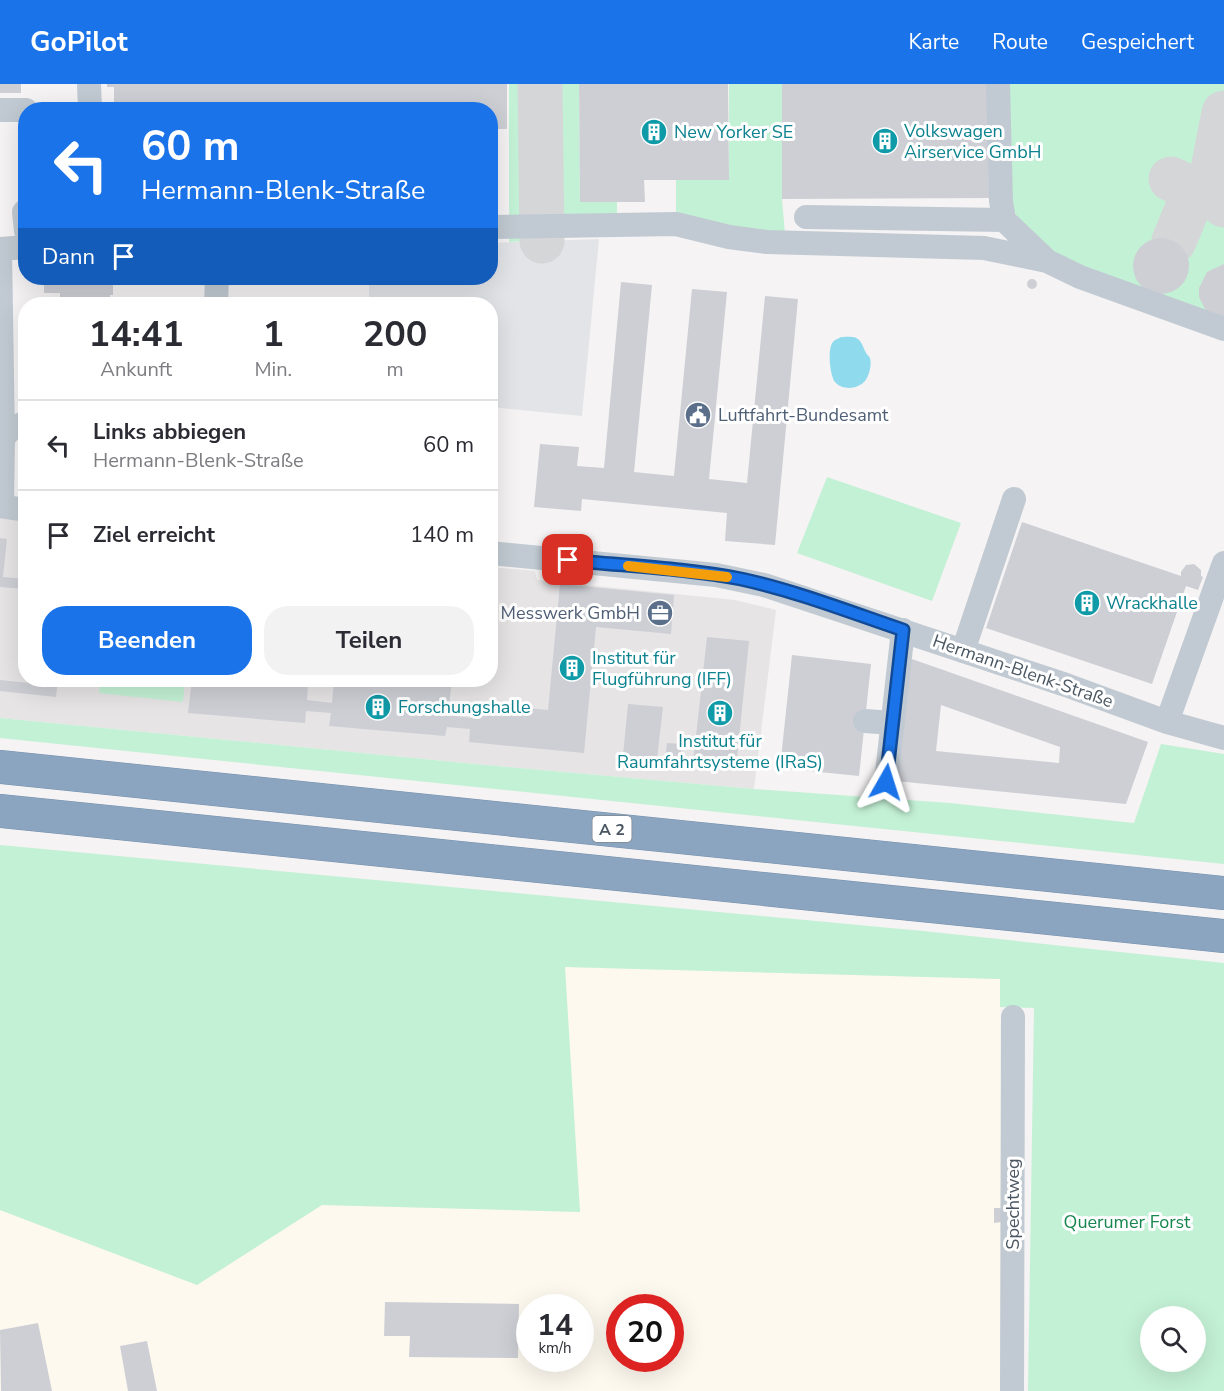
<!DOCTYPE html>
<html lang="de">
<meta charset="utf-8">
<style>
:root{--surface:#fff;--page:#f2f2f3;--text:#2b2b33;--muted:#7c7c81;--line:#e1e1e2;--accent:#1a73e8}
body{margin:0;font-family:"Nunito Sans",sans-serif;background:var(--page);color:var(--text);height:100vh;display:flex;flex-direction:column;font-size:22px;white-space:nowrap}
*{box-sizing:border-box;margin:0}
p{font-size:20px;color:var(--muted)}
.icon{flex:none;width:33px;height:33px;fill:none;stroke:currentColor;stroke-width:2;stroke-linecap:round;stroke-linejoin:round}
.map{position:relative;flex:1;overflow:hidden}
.panel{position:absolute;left:18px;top:213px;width:480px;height:390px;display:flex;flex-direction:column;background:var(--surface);border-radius:24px;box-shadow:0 6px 24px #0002}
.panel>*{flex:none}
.banner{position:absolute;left:18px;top:18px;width:480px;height:183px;border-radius:24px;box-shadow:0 6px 24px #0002;background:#1a73e8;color:#fff;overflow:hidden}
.buttons{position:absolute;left:1140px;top:1222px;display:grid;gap:12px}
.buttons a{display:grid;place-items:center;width:66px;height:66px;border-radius:50%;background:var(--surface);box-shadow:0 6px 24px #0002;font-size:30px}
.speed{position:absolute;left:516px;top:1210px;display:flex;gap:12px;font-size:30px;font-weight:700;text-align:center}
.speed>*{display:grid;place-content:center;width:78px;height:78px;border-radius:50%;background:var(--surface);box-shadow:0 6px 24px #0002;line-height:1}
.speed small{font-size:15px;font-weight:400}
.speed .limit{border:9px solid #d22;background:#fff;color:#111}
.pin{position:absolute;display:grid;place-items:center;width:51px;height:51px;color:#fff;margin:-26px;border-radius:12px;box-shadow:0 3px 9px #0006}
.me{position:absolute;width:66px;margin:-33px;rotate:6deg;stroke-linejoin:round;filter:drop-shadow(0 0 4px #0008)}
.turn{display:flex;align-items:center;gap:21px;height:126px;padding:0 24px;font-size:27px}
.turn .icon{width:78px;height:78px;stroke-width:2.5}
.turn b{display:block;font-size:42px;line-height:51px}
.then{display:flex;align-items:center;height:57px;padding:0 24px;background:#0003;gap:12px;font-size:22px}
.eta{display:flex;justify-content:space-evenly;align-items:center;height:102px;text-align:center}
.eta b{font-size:36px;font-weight:700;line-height:42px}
.button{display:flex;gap:12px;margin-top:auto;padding:12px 24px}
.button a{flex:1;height:69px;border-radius:24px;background:var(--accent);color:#fff;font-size:24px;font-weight:700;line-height:69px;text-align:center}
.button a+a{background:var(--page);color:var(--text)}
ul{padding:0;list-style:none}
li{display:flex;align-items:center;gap:18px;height:90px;padding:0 24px;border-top:2px solid var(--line)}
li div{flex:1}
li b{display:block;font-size:22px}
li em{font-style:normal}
header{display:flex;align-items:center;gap:36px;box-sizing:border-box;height:84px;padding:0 30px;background:var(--accent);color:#fff}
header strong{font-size:28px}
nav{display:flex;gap:33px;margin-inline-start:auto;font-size:21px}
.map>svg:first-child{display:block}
.commercial{fill:#fdf9ef;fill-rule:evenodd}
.education{fill:#e6e4e5}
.airport{fill:#e2e4e7}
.green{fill:#c3f1d5;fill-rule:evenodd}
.water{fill:#90daee}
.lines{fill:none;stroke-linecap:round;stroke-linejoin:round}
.taxiway{stroke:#d5d6d8;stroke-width:45}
.building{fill:#cdcfd5;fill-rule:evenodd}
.highway-casing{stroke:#7690ad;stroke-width:34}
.minor{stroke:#c1cad2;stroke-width:24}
.highway{stroke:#8ba5c1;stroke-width:33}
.route-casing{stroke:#114b97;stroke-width:15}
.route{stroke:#1a73e8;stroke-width:10}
.slow{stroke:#f59e0b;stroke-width:10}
.labels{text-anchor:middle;stroke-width:6;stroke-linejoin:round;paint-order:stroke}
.shield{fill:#fff;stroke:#808990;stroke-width:1.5}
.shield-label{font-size:16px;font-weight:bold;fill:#4a5661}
.culture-label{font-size:18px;fill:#0d838f;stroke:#fff;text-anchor:start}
.service-label{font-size:18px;fill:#4e5e75;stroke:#fff;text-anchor:start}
.street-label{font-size:18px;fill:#4a5661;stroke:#fff}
.park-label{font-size:18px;fill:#17864f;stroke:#fff}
</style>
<header>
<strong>GoPilot</strong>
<nav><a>Karte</a><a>Route</a><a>Gespeichert</a></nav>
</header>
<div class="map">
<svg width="1224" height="1307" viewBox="0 0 1224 1307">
<rect width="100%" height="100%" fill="#f5f3f3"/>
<!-- commercial -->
<path class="commercial" d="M 564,883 L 1000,895 L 1003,1307 L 0,1307 L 0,1126 L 197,1201 L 322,1121 L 580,1128 ZM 530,1224 L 580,1224 L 580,1275 L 530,1275 ZM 620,1224 L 670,1224 L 670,1275 L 620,1275 Z"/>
<!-- education -->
<path class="education" d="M 0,433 L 25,436 L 26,596 L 490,596 L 491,483 L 535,487 L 537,496 L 735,516 L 776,526 L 754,705 L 475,680 L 0,634 Z"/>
<!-- airport -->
<path class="airport" d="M 599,155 L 582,332 L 491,323 L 490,220 L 369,220 L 369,194 L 490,194 L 491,159 Z"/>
<!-- green -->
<path class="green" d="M 509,0 L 528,0 L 529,157 L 509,158 Z
M 554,0 L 579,0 L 580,118 L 617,118 L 617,136 L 556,138 Z
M 729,0 L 782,0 L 782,115 L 785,150 L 676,136 L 676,96 L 729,95 Z
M 1009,0 L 1224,0 L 1224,241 L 1064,178 L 1031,150 L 1010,123 Z
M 827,393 L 961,439 L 932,517 L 797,469 Z
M 100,596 L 185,596 L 183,618 L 99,609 Z
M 0,634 L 475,680 L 754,705 L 950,719 L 1134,739 L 1161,660 L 1224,670 L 1224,780 L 0,654 Z
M 0,761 L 923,847 L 1224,879 L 1224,1307 L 1028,1307 L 1034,924 L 1000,923 L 1000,895 L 565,883 L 580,1128 L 322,1121 L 197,1201 L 0,1126 ZM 1150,1233 L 1196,1233 L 1196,1278 L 1150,1278 Z"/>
<!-- water -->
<path class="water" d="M 841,253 C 857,252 859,252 865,267 C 866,270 869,272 870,274 C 872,281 869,292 865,297 C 858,305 843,307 835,298 C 830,292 827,264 833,258 C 835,255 838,255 841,253 Z"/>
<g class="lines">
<!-- taxiway -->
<path class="taxiway" d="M 540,0 L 542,157
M 1171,95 C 1183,100 1196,110 1209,106 L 1224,121
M 1209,106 L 1224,29
M 1174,157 L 1195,106"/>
</g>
<!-- building -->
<path class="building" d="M 0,0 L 21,0 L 21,9 L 0,9 Z
M 107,0 L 507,0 L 507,45 L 490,45 L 490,26 L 114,26 L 114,3 L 107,3 Z
M 579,0 L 728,0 L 729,96 L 644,96 L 645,118 L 580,118 Z
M 782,0 L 988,0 L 989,114 L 782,115 Z
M1133 182a28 28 0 1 1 56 0a28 28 0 1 1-56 0Z
M 1224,180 L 1224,237 L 1207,229 L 1199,213 L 1199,204 L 1207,188 Z
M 44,194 L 113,194 L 113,211 L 110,211 L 110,220 L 60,220 L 60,209 L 44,209 Z
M1027 200a5 5 0 1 1 10 0a5 5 0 1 1-10 0Z
M 621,198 L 652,201 L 634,388 L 674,392 L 692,205 L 727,208 L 709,395 L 747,399 L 765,212 L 798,215 L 775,461 L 725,457 L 727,429 L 582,415 L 581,427 L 534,423 L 540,360 L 579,363 L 577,382 L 604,384 Z
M 1022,438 L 1181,492 L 1181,488 L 1186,481 L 1194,480 L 1201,486 L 1201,492 L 1203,493 L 1198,506 L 1186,502 L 1152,600 L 986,544 Z
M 0,454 L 7,455 L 3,493 L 26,495 L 26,505 L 0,503 Z
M 560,500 L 674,511 L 671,550 L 596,543 L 584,669 L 469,658 L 470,645 L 447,643 L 445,652 L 329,642 L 331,629 L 306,627 L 305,639 L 188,629 L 192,596 L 266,596 L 308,599 L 307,616 L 332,619 L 334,596 L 452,596 L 448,631 L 471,634 L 472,619 L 548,626 Z
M 707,553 L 749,557 L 736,684 L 693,679 Z
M 792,571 L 871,580 L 859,692 L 780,684 Z
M 909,574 L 1148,658 L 1126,720 L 896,697 ZM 941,621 L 1060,663 L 1059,679 L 936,667 Z
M 0,596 L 38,600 L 39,596 L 58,596 L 56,613 L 0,607 Z
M 628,620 L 663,623 L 657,675 L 623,671 Z
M 667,659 L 682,660 L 680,678 L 665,676 Z
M 994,1124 L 1002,1124 L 1002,1138 L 994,1139 Z
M 385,1218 L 519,1220 L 518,1274 L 409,1273 L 410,1252 L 384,1252 Z
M 38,1239 L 52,1307 L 1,1307 L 0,1246 Z
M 147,1257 L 157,1307 L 128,1307 L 120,1262 Z"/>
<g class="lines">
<defs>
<path id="highway" d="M 0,683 L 1224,809
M 0,727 L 1224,852"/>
</defs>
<!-- highway casing -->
<use href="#highway" class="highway-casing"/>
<!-- minor -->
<path class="minor" d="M 89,0 L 90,26
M 998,0 L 1001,117 L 1004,136
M 0,26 L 26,26
M 24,128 L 26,147
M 806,133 L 1004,136 L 1047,177
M 490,143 L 676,140 L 729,153 L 767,158 L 984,164 L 1047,177 L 1080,193 L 1224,245
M 216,220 L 217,194
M 3,354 L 11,345 L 26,338
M 0,422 L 26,426
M 2,422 L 3,354 L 0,165 L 26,163
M 490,469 L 716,491 L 764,501 L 1066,601 L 1167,638 L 1224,654
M 963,567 L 1014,415
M 865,637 L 893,639
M 1167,638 L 1224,479
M 886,698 L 903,546
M 1012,1307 L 1013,933"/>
<!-- highway -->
<use href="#highway" class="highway"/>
</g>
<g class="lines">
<defs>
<path id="route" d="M 568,476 C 625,482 684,484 741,495 C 796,507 850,528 903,546 L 886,698"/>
</defs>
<!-- route casing -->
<use href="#route" class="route-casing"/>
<!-- route -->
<use href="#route" class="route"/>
<!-- slow -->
<path class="slow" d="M 628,482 L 727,493"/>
</g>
<!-- icons -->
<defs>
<symbol id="building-disc" viewBox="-11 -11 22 22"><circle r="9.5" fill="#0f9aa8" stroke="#fff"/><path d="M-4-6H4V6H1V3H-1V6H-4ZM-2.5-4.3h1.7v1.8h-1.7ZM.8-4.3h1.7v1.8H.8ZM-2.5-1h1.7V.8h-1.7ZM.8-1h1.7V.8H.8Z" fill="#fff"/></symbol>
<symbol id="civic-disc" viewBox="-11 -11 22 22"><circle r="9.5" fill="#5c6f8a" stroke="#fff"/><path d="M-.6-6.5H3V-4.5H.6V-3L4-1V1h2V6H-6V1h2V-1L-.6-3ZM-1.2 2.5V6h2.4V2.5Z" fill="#fff"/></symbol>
<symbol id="office-disc" viewBox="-11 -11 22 22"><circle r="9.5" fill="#5c6f8a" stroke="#fff"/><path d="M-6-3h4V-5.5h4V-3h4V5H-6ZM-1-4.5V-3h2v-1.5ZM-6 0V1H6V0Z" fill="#fff"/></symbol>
</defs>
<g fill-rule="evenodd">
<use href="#building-disc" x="639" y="33" width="30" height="30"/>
<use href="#building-disc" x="870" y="42" width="30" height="30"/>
<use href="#civic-disc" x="683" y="316" width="30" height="30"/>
<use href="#building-disc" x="1072" y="504" width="30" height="30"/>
<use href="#office-disc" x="645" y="514" width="30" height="30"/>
<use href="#building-disc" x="557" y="569" width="30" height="30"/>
<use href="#building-disc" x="363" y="608" width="30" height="30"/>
<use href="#building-disc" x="705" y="614" width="30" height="30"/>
</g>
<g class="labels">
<!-- shield labels -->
<rect class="shield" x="592.5" y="732" width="39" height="26" rx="4.5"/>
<g class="shield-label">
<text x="612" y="751">A 2</text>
</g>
<!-- culture labels -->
<g class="culture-label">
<text x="904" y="53">Volkswagen<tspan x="904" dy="21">Airservice GmbH</tspan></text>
<text x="674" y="54">New Yorker SE</text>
<text x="1106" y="525">Wrackhalle</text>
<text x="592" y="580">Institut für<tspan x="592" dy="21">Flugführung (IFF)</tspan></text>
<text x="398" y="629">Forschungshalle</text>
<text x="720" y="663" text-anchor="middle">Institut für<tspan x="720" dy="21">Raumfahrtsysteme (IRaS)</tspan></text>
</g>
<!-- service labels -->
<g class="service-label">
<text x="718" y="337">Luftfahrt-Bundesamt</text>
<text x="640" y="535" text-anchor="end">Messwerk GmbH</text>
</g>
<!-- street labels -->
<g class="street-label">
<text transform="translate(1023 587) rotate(19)" y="6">Hermann-Blenk-Straße</text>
<text transform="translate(1013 1120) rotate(-90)" y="6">Spechtweg</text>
</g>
<!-- park labels -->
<g class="park-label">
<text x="1127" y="1144">Querumer Forst</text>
</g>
</g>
</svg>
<div class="buttons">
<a><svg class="icon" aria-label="search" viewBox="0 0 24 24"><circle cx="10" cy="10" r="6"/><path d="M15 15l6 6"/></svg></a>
</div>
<div class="speed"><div>14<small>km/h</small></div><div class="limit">20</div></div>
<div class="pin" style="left:568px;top:476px;background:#d93025"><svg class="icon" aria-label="arrive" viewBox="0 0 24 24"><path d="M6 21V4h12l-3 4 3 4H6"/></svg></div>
<svg class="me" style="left:886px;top:698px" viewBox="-20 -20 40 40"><path d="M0-17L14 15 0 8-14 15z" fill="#1a73e8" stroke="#fff" stroke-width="4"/></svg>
<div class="banner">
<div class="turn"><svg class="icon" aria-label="left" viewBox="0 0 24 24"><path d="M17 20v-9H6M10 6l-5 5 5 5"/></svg><div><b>60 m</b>Hermann-Blenk-Straße</div></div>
<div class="then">Dann<svg class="icon" aria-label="arrive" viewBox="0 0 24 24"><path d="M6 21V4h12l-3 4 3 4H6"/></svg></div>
</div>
<section class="panel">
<div class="eta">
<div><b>14:41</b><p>Ankunft</p></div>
<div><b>1</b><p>Min.</p></div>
<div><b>200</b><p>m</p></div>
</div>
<ul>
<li><svg class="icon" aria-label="left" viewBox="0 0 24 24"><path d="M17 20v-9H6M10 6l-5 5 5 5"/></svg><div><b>Links abbiegen</b><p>Hermann-Blenk-Straße</p></div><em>60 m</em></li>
<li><svg class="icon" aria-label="arrive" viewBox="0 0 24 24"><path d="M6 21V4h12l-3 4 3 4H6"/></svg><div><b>Ziel erreicht</b></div><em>140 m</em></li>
</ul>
<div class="button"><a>Beenden</a><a>Teilen</a></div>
</section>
</div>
